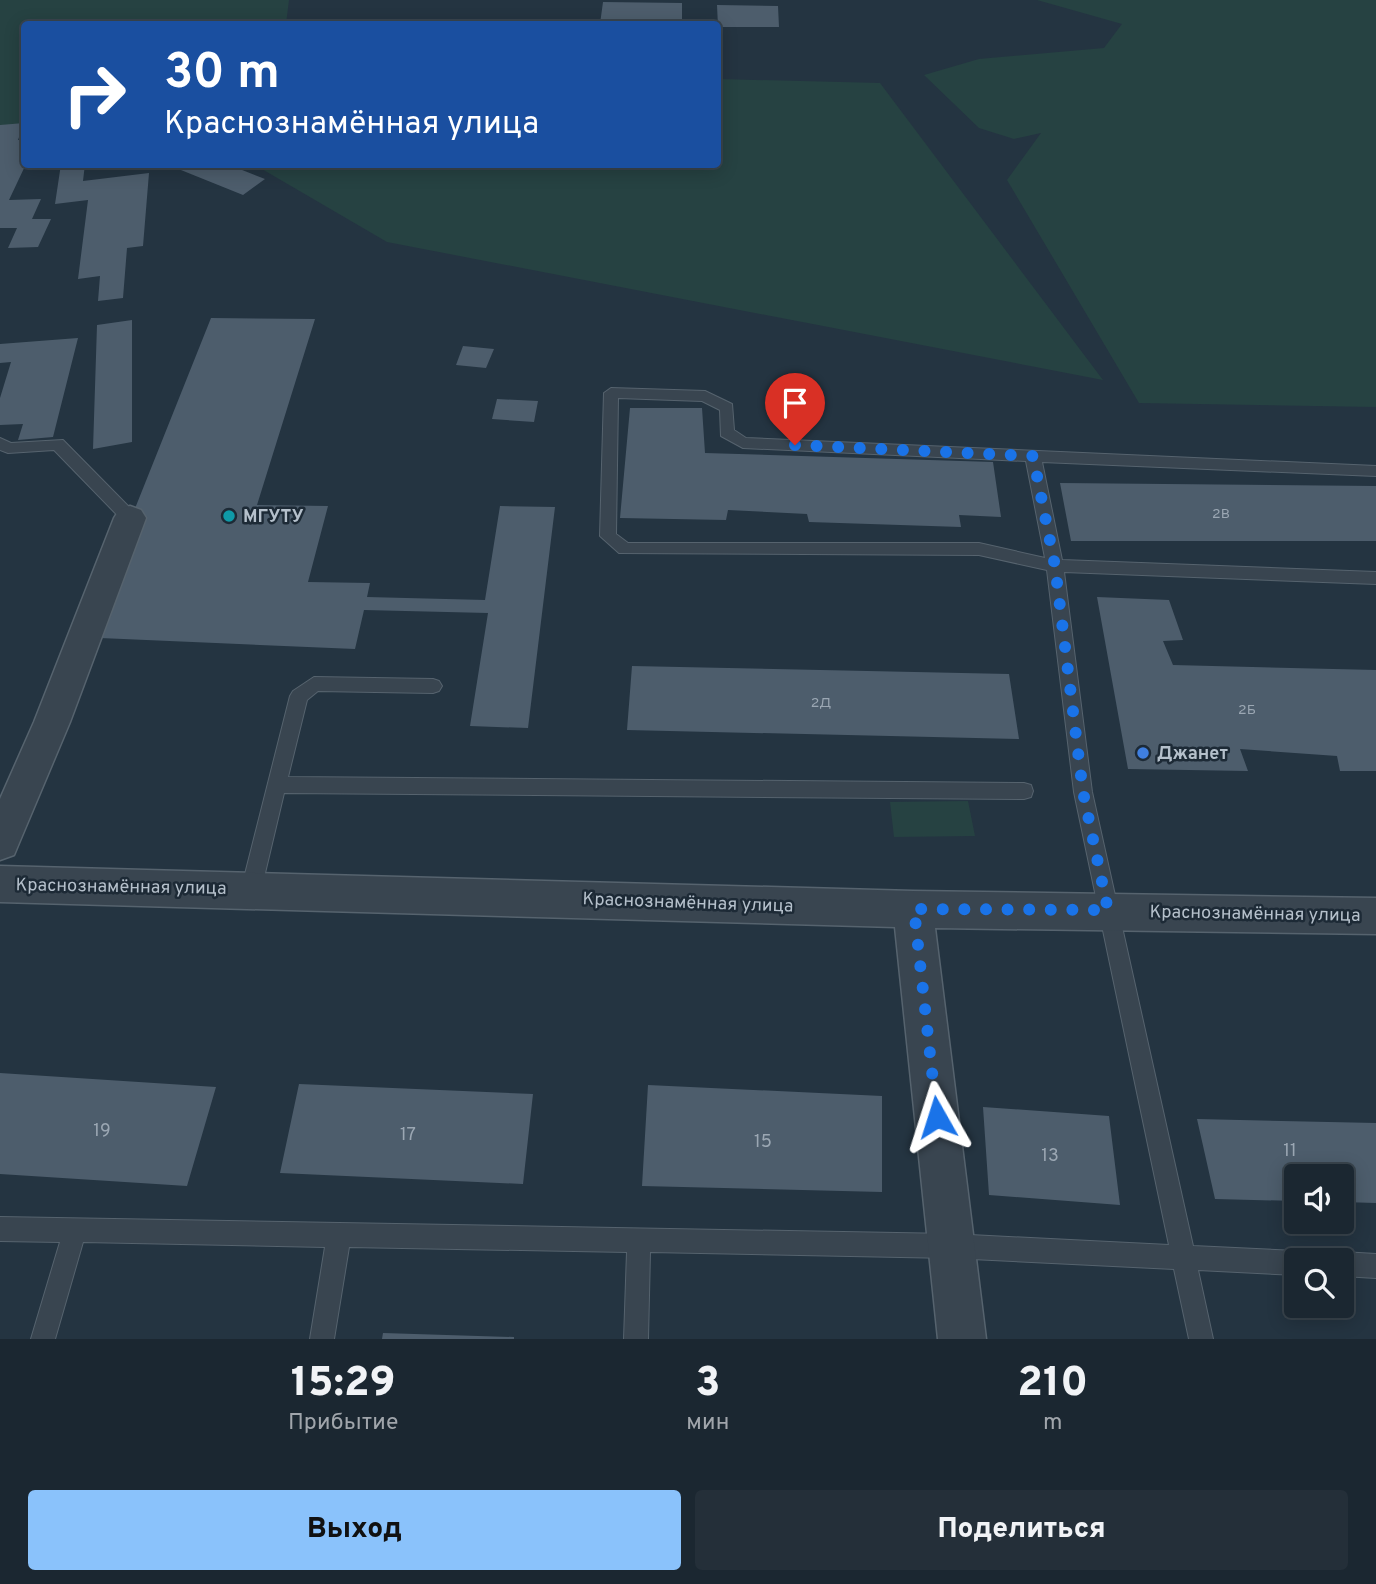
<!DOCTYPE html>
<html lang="ru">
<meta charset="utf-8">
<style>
:root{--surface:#1b2731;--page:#242f39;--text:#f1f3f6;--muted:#a0a5ab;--line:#39444d;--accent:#8ac2fb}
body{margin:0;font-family:Overpass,sans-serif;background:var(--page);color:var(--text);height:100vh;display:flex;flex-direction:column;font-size:26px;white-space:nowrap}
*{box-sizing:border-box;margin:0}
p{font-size:23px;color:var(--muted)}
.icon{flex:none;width:38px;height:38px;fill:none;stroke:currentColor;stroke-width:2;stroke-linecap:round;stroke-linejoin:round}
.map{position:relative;height:1339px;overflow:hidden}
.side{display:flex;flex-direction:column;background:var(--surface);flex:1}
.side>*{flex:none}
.banner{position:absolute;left:21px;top:21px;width:700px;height:147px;border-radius:7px;box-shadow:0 4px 18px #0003,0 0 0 2px var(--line);background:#1a4fa0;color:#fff;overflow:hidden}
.controls{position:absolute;left:1284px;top:1164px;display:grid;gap:14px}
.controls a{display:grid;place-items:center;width:70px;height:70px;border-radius:7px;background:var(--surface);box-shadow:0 4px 18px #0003,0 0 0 2px var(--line);font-size:35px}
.pin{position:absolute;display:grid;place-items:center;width:60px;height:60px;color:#fff;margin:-72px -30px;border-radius:50% 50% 50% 0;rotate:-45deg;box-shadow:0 0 7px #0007}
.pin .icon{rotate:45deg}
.me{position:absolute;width:77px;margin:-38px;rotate:354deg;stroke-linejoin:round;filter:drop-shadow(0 0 5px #0008)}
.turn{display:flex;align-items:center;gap:24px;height:147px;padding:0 28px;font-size:32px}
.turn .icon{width:91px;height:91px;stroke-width:2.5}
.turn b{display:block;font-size:49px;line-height:60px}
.eta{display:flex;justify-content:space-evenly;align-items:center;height:119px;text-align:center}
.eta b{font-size:42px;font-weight:800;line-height:49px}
.primary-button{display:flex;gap:14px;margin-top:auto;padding:14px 28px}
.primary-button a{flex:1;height:80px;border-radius:7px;background:var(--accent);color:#111;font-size:28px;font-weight:800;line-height:80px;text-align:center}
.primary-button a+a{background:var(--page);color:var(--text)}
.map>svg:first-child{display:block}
.green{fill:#264242}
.building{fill:#4d5d6c}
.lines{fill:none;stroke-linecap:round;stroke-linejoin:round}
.lane-casing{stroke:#56636e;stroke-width:2}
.street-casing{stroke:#56636e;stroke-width:3}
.lane{fill:#394550;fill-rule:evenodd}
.street{fill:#394550;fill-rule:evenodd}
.route{stroke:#1a73e8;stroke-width:12;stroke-dasharray:0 21.6}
.culture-dot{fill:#0f9aa8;stroke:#1d2a36;stroke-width:2.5}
.shop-dot{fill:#3f7fe0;stroke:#1d2a36;stroke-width:2.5}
.labels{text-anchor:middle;stroke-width:5;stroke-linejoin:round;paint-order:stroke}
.number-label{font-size:14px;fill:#9ba7b3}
.poi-label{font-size:18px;font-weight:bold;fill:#b5c0cb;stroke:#1d2a36;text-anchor:start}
.street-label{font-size:18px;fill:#b5c0cb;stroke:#1d2a36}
.near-number-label{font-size:18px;fill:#9ba7b3}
</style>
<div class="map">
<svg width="1376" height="1339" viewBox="0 0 1376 1339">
<rect width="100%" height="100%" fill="#243441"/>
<!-- green -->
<path class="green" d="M 0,0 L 289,0 L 286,24 L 24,24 L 24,127 L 0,139 Z
M 1037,0 L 1376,0 L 1376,407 L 1139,403 L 1007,180 L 1041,133 L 1014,139 L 979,128 L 924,75 L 979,59 L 1104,48 L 1122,24 Z
M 718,79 L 880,83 L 1103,380 L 387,242 L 255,165 L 718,164 Z
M 968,801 L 975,836 L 894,837 L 890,802 Z"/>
<!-- building -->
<path class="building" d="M 603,2 L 682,3 L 682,24 L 600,24 Z
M 717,5 L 778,6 L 779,27 L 718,27 Z
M 24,123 L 18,140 L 24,140 L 26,164 L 9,200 L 41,199 L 32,219 L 51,219 L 38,247 L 8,248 L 17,228 L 0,228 L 0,125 Z
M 61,164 L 85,164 L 83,181 L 149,173 L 143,246 L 127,248 L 123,298 L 98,301 L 100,276 L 78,279 L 88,200 L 55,204 Z
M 166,164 L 227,164 L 265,179 L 243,195 Z
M 211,318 L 315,319 L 257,505 L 328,506 L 308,582 L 370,583 L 367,597 L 485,600 L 500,506 L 555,507 L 528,728 L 470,726 L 488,613 L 364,610 L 355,649 L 100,638 L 128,526 Z
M 132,320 L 132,442 L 93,449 L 97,325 Z
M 78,338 L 53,437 L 18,440 L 23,424 L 0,425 L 0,398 L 11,362 L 0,363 L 0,344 Z
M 463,346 L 494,349 L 486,368 L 456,365 Z
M 497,399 L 538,401 L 534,422 L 492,419 Z
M 630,408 L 702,408 L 705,453 L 993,462 L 1001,517 L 959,515 L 961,527 L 809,522 L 807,514 L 728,510 L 726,520 L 620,518 Z
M 1060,483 L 1376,486 L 1376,541 L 1071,541 Z
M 1097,597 L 1169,600 L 1183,640 L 1163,641 L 1173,665 L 1376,670 L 1376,771 L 1340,771 L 1337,756 L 1240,749 L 1248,771 L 1128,769 Z
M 632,666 L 1009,674 L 1019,739 L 627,730 Z
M 0,1073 L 216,1087 L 187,1186 L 0,1174 Z
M 299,1084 L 533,1094 L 523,1184 L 280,1173 Z
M 648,1085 L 882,1096 L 882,1192 L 642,1186 Z
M 983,1107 L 1109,1116 L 1120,1205 L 989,1195 Z
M 1197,1119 L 1376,1123 L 1376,1203 L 1342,1202 L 1342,1176 L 1297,1176 L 1297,1201 L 1215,1199 Z
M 383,1333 L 514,1337 L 514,1339 L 382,1339 Z"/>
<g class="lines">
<defs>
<path id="lane" d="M 611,388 L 705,391 L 732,404 L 734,430 L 746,438 L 1376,466 L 1376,476 L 1042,462 L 1062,560 L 1376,572 L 1376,584 L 1064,572 L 1092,792 L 1193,1246 L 1297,1251 L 1305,1255 L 1308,1260 L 1297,1260 L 1297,1275 L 1198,1270 L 1213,1339 L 1189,1339 L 1174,1269 L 951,1258 L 650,1252 L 648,1339 L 624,1339 L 627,1252 L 349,1247 L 334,1339 L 310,1339 L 325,1247 L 83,1242 L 55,1339 L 31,1339 L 60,1242 L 0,1241 L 0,1217 L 951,1234 L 1169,1245 L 1074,792 L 1047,570 L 979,555 L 619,553 L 600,536 L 604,393 ZM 618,398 L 702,401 L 720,410 L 721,436 L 743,448 L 1026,461 L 1045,558 L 979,543 L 628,543 L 616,534 Z
M 0,438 L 11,443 L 63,440 L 136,514 L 138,518 L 136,522 L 124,522 L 54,450 L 8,453 L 0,450 Z
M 314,677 L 433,679 L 439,681 L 442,686 L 439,691 L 433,693 L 318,691 L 307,700 L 288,777 L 1024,783 L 1031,785 L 1033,791 L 1031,797 L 1024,799 L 284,793 L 261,890 L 258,896 L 251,899 L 244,896 L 241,890 L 290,696 L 293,691 Z
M 1342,1252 L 1376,1254 L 1376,1278 L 1342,1276 L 1342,1260 L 1332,1260 L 1334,1256 Z"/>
<path id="street" d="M 130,506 L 141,510 L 146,518 L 70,722 L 19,843 L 14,855 L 0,860 L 0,799 L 34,722 L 114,518 L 119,510 Z
M 0,866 L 913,891 L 1376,898 L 1376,934 L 935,928 L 986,1339 L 938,1339 L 895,927 L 0,902 Z"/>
</defs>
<!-- lane casing -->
<use href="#lane" class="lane-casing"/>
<!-- street casing -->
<use href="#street" class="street-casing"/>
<!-- lane -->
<use href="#lane" class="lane"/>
<!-- street -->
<use href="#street" class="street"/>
</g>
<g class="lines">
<!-- route -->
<path class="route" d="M 795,445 L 1033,456 L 1055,566 L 1083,792 L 1108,910 L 914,909 L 937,1117"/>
</g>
<!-- markers -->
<circle class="culture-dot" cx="229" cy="516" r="7"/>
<circle class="shop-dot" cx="1143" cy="753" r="7"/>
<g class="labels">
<!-- number labels -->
<g class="number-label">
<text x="1221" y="518">2В</text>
<text x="821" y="707">2Д</text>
<text x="1247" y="714">2Б</text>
</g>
<!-- poi labels -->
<g class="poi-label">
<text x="243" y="522">МГУТУ</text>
<text x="1157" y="759">Джанет</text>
</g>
<!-- street labels -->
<g class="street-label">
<text transform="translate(121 886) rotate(1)" y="6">Краснознамённая улица</text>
<text transform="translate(688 902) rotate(2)" y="6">Краснознамённая улица</text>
<text transform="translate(1255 913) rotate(1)" y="6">Краснознамённая улица</text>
</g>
<!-- near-number labels -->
<g class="near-number-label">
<text x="102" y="1136">19</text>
<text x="408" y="1140">17</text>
<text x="763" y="1147">15</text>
<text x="1290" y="1156">11</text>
<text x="1050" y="1161">13</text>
</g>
</g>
</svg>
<div class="controls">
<a><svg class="icon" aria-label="sound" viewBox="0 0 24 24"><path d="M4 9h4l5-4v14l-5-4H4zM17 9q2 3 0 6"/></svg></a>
<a><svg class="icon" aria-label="search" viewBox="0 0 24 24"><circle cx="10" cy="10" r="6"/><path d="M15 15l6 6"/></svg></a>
</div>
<div class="pin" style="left:795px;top:445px;background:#d93025"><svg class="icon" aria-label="arrive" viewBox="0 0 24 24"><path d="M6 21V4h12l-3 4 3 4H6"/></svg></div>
<svg class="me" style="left:937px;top:1117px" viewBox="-20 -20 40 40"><path d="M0-17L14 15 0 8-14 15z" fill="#1a73e8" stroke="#fff" stroke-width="4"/></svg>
<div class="banner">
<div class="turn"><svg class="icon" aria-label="right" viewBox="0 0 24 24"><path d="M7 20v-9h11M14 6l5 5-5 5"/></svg><div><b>30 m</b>Краснознамённая улица</div></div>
</div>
</div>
<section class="side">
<div class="eta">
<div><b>15:29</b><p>Прибытие</p></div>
<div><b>3</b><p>мин</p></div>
<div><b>210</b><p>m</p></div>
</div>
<div class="primary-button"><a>Выход</a><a>Поделиться</a></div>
</section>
